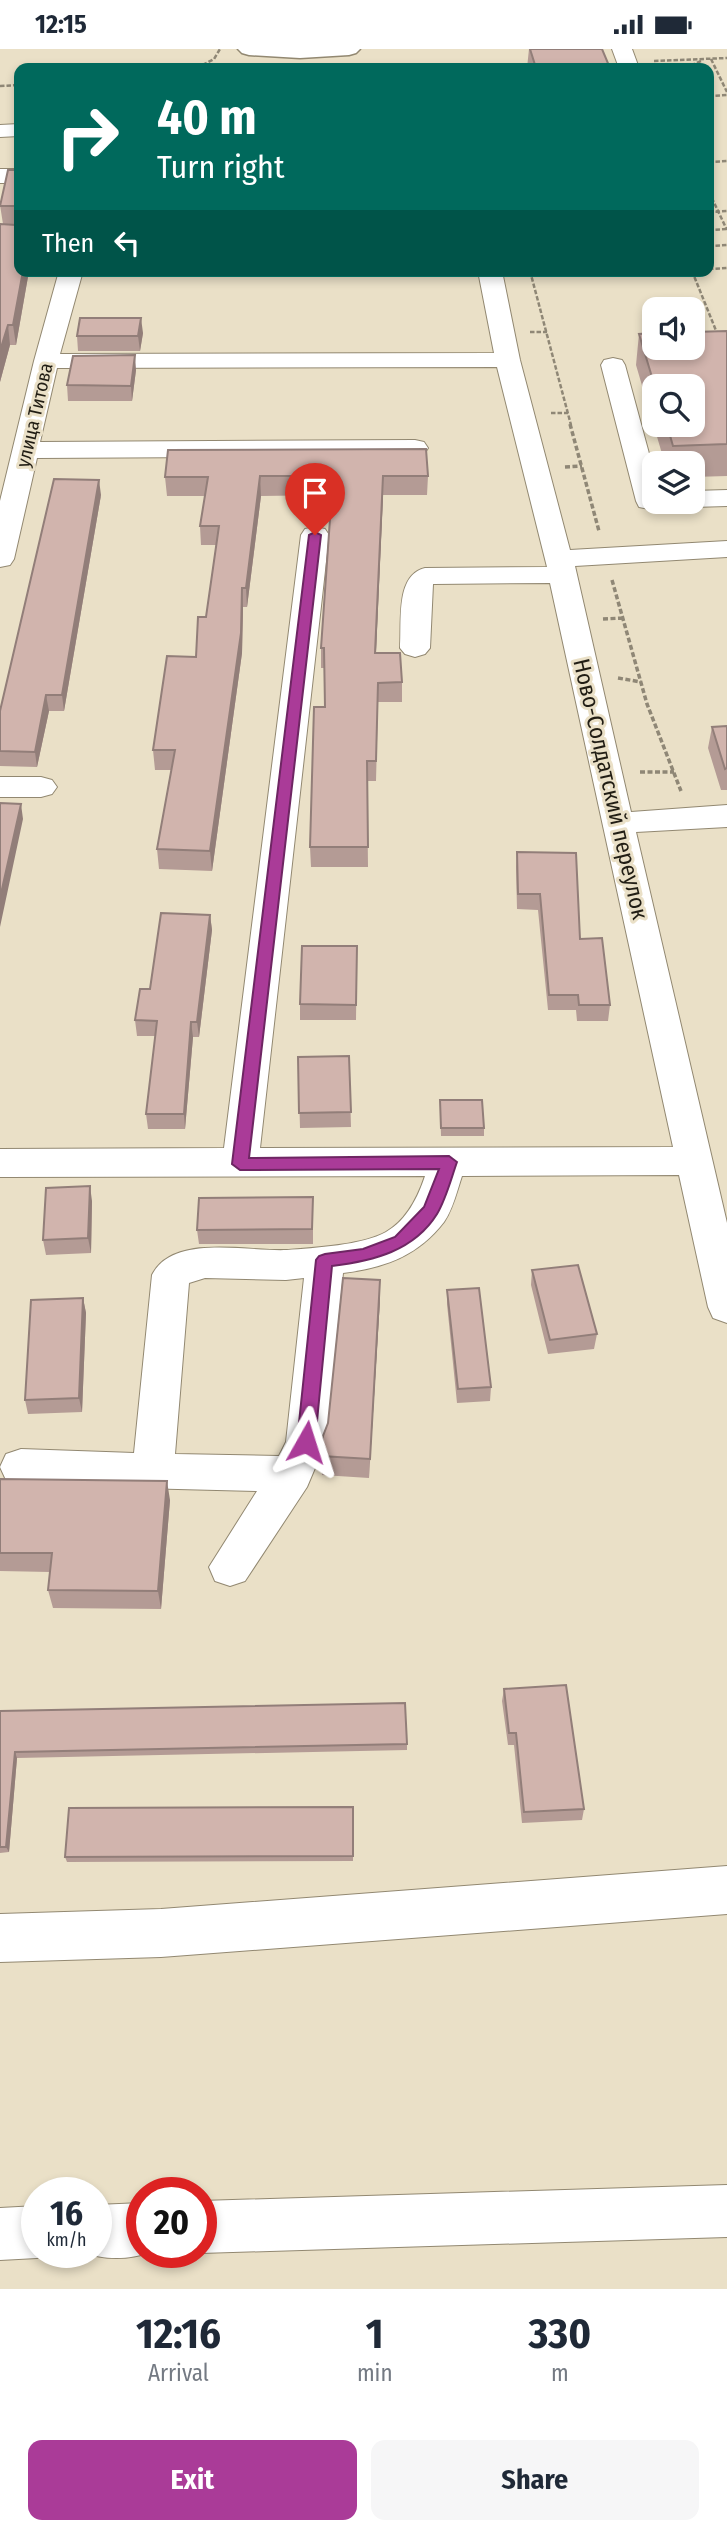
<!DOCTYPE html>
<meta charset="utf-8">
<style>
:root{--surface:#fff;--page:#f6f6f7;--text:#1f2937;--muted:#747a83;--accent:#aa3b98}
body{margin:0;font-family:"Fira Sans Condensed",sans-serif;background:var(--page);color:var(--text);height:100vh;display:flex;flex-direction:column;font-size:26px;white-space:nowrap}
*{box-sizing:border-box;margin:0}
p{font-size:23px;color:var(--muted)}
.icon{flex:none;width:38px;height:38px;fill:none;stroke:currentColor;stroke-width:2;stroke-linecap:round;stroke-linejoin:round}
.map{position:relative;height:2240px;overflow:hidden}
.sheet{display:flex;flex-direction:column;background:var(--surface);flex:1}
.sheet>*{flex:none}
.hud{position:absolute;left:14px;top:14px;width:700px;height:214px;border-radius:14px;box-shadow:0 4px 10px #0003;background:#00695c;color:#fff;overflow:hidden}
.fabs{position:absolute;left:642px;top:248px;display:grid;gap:14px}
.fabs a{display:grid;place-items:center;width:63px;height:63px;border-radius:14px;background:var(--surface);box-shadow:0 4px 10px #0003;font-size:35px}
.speed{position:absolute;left:21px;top:2128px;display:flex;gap:14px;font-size:35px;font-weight:700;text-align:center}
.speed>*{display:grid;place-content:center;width:91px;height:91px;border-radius:50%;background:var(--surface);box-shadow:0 4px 10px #0003;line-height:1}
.speed small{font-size:18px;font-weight:400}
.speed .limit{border:10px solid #d22;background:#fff;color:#111}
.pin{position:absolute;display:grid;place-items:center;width:60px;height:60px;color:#fff;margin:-72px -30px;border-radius:50% 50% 50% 0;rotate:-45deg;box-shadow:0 0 7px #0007}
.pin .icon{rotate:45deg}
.me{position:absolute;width:77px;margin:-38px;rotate:6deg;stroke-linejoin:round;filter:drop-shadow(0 0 5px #0008)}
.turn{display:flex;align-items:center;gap:24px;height:147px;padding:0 28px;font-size:32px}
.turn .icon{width:91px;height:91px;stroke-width:2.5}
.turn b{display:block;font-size:49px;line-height:60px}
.then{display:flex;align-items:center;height:66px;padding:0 28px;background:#0003;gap:14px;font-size:26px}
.eta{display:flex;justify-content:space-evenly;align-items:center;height:119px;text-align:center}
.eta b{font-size:42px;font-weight:700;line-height:49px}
.action{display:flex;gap:14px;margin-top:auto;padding:14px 28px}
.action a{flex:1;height:80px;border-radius:14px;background:var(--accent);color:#fff;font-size:28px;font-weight:700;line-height:80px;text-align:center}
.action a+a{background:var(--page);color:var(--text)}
.status{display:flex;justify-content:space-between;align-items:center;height:49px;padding:0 35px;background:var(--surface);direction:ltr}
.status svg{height:19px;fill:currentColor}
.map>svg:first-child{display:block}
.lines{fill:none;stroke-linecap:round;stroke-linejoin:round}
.minor-casing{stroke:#928871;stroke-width:2}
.major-casing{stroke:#928871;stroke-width:3}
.path-far1{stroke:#8f8776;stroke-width:2.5;stroke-dasharray:4.5 2;stroke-linecap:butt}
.path{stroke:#8f8776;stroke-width:3.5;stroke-dasharray:5 2.5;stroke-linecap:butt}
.minor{fill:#fff;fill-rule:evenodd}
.major{fill:#fff;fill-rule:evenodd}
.wall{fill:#b49b95;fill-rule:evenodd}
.shaded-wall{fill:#927e79}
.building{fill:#d1b4ad;stroke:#927e79;stroke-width:2}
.route{fill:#aa3b98;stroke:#6e2663;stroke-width:2}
.labels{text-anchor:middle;stroke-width:6;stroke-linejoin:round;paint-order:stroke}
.far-street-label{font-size:19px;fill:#211d14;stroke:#eae0c7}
.street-label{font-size:23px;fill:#211d14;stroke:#eae0c7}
</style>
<div class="status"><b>12:15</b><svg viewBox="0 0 49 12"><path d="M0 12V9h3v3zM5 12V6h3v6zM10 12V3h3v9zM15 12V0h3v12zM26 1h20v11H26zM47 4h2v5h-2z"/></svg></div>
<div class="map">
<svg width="727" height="2240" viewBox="0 0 727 2240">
<rect width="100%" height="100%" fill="#eae0c7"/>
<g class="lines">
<defs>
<path id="minor" d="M 612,0 L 632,0 L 639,19 L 619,19 Z
M 19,75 L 19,87 L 0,88 L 0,76 Z
M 0,120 L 19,120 L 19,134 L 0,134 Z
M 59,222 L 83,222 L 60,305 L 494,304 L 478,222 L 502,222 L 520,311 L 570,501 L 727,492 L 727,508 L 575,517 L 631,763 L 727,756 L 727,778 L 636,783 L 727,1174 L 727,1274 L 713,1269 L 708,1258 L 679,1126 L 462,1127 C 457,1142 453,1160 444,1173 C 418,1207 384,1219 343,1224 L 326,1393 L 307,1438 L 245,1532 L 230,1537 L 215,1532 L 209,1518 L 257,1442 L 21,1436 L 6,1431 L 0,1418 L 6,1405 L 21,1400 L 134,1404 L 152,1226 C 173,1184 248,1203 287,1201 C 314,1199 363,1196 386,1183 C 407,1171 418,1148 425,1127 L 0,1128 L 0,1100 L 224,1099 L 301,486 L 305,480 L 315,478 L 325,480 L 329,486 L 260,1099 L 673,1098 L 550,534 L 433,535 L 430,599 L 425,605 L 415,608 L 405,605 L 400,599 C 402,573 395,526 425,519 L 547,518 L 497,318 L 57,319 L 40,393 L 415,391 L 424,393 L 428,399 L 424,405 L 415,407 L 37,409 L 14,510 L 10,516 L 0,518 L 0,452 L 34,312 ZM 205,1229 L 286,1231 L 304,1229 L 286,1393 L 279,1407 L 175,1405 L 189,1234 Z
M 613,309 L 622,311 L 625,316 L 654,423 L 654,453 L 662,453 L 659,458 L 649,460 L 639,458 L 636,452 L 601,316 L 604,311 Z
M 727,441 L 727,457 L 693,458 L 682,453 L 693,453 L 693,442 Z
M 0,728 L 41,728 L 52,731 L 57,738 L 52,745 L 41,748 L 0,748 Z
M 727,1817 L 727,1865 L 161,1908 L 0,1913 L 0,1865 L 161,1860 Z
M 727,2136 L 727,2188 L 201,2204 L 199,2203 L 201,2203 L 201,2152 Z
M 142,2154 L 142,2203 L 149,2203 C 131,2211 102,2211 84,2203 L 96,2203 L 96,2156 Z
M 37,2157 L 37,2203 L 51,2203 L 37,2209 L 0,2211 L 0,2159 Z"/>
<path id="major" d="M 238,0 L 360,0 L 356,4 L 349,6 L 300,9 L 249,6 L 242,4 Z"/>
</defs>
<!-- minor casing -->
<use href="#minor" class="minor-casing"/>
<!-- major casing -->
<use href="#major" class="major-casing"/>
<!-- path-far1 -->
<path class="path-far1" d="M 711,10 L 727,43
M 654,12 L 727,9
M 197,19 L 214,10 L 220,0
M 444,19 L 530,15
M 685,19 L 701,12
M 0,37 L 19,36
M 709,47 L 727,46
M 709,113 L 727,112
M 709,143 L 727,181
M 709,163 L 727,162
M 709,181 L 727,180
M 709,197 L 727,196
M 709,220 L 727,219
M 530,222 L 571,376
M 582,222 L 583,225 L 648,222
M 692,222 L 717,284
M 530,283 L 547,283
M 551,364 L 568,364"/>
<!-- path -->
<path class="path" d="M 570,375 L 599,482
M 565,418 L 582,417
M 612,531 L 647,655 L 681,742
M 603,570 L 623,569
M 618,629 L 641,633
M 640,723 L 674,723"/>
<!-- minor -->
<use href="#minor" class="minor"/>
<!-- major -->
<use href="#major" class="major"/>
</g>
<!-- wall -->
<path class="wall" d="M 529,0 L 602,0 L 610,19 L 527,19 Z
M 19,121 L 19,222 L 29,222 L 16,296 L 10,296 L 0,333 L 0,175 L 3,175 L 0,156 Z
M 309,222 L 336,222 L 336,223 Z
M 392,222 L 422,222 L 422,226 L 392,226 Z
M 727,282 L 727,427 L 693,428 L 693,415 L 665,415 L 636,316 L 639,285 ZM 654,338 L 693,338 L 693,376 L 654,376 Z
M 143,284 L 140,302 L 78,302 L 77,287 Z
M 136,321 L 132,352 L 68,352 L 67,336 Z
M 428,427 L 427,446 L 383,446 L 376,604 L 402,633 L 402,653 L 378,653 L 376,732 L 367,732 L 368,818 L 311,818 L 310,798 L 325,658 L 324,619 L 321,619 L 321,599 L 331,446 L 261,447 L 247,558 L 243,558 L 242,604 L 212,822 L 159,820 L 157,800 L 171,721 L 155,721 L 153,701 L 196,608 L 206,568 L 216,496 L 201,496 L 200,477 L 205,447 L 167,447 L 165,428 Z
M 101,446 L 64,662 L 49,662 L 37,718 L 0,717 L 0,662 Z
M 727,677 L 727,741 L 721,741 L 708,699 L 712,678 Z
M 517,803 L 580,890 L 610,956 L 608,972 L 577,972 L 576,961 L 548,961 L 538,861 L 517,860 L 516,818 Z
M 210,866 L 212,881 L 199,988 L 193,988 L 185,1080 L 148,1080 L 146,1065 L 155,987 L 137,987 L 135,971 L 150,940 Z
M 357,897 L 356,971 L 300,971 L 300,955 Z
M 349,1007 L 351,1078 L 300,1079 L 298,1008 Z
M 440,1051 L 484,1079 L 484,1087 L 441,1087 Z
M 92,1152 L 91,1204 L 46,1206 L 43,1191 Z
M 313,1162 L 313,1195 L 199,1195 L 197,1181 Z
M 532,1221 L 597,1285 L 594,1300 L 548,1305 L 531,1236 Z
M 447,1241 L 491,1338 L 490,1352 L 457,1354 L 447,1255 Z
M 83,1249 L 86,1264 L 82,1363 L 28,1365 L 25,1351 Z
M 380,1251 L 369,1429 L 322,1426 L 321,1407 Z
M 0,1430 L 170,1451 L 161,1560 L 53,1559 L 48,1541 L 50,1523 L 0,1522 Z
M 504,1640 L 584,1760 L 582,1771 L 522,1774 L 514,1696 L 508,1696 L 502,1652 Z
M 0,1662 L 407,1695 L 407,1701 L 17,1709 L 9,1803 L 0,1804 Z
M 353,1758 L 353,1812 L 67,1813 L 65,1808 Z"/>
<!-- shaded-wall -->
<path class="shaded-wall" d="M 23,222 L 29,222 L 16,296 L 13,276 Z
M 141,269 L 143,284 L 140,302 L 138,287 Z
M 8,276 L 10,296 L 0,333 L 0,302 Z
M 135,306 L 136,321 L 132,352 L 131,337 Z
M 260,427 L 261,447 L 247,558 L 246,539 Z
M 383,427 L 383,446 L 375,624 L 375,604 Z
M 99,431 L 101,446 L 64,662 L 62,646 Z
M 242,539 L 243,558 L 242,604 L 212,822 L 210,802 Z
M 46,646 L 49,662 L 37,718 L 35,703 Z
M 21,755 L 23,770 L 0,878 L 0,849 Z
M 210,866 L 212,881 L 199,988 L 197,973 Z
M 191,973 L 193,988 L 185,1080 L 184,1065 Z
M 90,1137 L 92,1152 L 91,1204 L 88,1189 Z
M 380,1231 L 380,1251 L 369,1429 L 370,1410 Z
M 83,1249 L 86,1264 L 82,1363 L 79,1349 Z
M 167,1432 L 170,1451 L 161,1560 L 158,1542 Z
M 15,1703 L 17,1709 L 9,1803 L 6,1798 Z"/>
<!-- building -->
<path class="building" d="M 530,0 L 602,0 L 610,19 L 536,19 Z
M 8,121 L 19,121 L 19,222 L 23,222 L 13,276 L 8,276 L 0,302 L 0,175 L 16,176 L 19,173 L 18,157 L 0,157 Z
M 80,269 L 141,269 L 138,287 L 77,287 Z
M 727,282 L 727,395 L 673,397 L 667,376 L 693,376 L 693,338 L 655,338 L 639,285 L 654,284 L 654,299 L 693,299 L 693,283 Z
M 135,306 L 131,337 L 67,336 L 73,307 Z
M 426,400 L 428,427 L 383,427 L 375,604 L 400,604 L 402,633 L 378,634 L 376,712 L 367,712 L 368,798 L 310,798 L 314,658 L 325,658 L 324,599 L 321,599 L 333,427 L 260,427 L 246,539 L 242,539 L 241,584 L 210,802 L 157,800 L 175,701 L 153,701 L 167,607 L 196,608 L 198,568 L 206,568 L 219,477 L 200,477 L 208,428 L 165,428 L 168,401 Z
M 54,430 L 99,431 L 62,646 L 46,646 L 35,703 L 0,702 L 0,662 Z
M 727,677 L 727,719 L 725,720 L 712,678 Z
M 0,754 L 21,755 L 0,849 Z
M 517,803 L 576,804 L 580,890 L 602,889 L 610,956 L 579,956 L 578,946 L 549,946 L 540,845 L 518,845 Z
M 161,864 L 210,866 L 197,973 L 191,973 L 184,1065 L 146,1065 L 157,972 L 135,971 L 140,940 L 150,940 Z
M 302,897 L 357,897 L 356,956 L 300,955 Z
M 349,1007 L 351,1063 L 299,1064 L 298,1008 Z
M 440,1051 L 482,1051 L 484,1079 L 441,1079 Z
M 90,1137 L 88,1189 L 43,1191 L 46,1139 Z
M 313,1148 L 312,1180 L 197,1181 L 199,1149 Z
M 578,1216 L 597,1285 L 550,1291 L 532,1221 Z
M 343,1229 L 380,1231 L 370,1410 L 321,1407 L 323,1387 L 328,1374 Z
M 479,1239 L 491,1338 L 458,1340 L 447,1241 Z
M 83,1249 L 79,1349 L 25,1351 L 31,1251 Z
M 0,1430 L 167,1432 L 158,1542 L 48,1541 L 52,1504 L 0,1504 Z
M 566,1636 L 584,1760 L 524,1763 L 516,1684 L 509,1684 L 504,1640 Z
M 405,1654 L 407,1695 L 15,1703 L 6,1798 L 0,1798 L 0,1662 Z
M 353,1758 L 353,1807 L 65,1808 L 69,1759 Z"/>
<!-- route -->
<path class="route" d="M 315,483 L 321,486 L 249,1109 L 449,1107 L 457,1113 C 451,1130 446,1150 437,1165 C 414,1202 373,1212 332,1217 L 315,1393 L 312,1398 L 306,1401 L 300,1398 L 297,1393 L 316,1211 L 319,1207 L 325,1205 L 363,1200 L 395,1188 L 424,1158 L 439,1120 L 240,1121 L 232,1115 L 309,486 Z"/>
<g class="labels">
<!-- far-street labels -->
<g class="far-street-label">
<text transform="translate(34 366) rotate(-77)" y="7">улица Титова</text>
</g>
<!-- street labels -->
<g class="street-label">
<text transform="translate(611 740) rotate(77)" y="8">Ново-Солдатский переулок</text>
</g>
</g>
</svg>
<div class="fabs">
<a><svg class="icon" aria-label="sound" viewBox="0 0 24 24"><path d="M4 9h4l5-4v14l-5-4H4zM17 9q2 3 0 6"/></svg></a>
<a><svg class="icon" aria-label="search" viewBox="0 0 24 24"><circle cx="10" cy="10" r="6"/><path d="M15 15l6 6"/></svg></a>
<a><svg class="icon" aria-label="layers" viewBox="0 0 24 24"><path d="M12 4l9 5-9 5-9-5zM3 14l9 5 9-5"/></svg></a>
</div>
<div class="speed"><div>16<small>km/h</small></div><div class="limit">20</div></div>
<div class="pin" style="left:315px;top:486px;background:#d93025"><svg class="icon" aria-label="arrive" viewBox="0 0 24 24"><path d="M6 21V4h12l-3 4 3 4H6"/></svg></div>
<svg class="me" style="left:306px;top:1393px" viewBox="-20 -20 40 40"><path d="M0-17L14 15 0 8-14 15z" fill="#aa3b98" stroke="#fff" stroke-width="4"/></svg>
<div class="hud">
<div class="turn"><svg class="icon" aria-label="right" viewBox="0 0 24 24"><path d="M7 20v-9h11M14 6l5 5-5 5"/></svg><div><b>40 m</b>Turn right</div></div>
<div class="then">Then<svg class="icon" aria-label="left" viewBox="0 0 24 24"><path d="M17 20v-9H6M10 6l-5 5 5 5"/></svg></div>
</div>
</div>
<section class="sheet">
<div class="eta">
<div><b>12:16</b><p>Arrival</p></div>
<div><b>1</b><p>min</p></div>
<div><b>330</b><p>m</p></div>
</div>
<div class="action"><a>Exit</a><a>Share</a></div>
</section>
